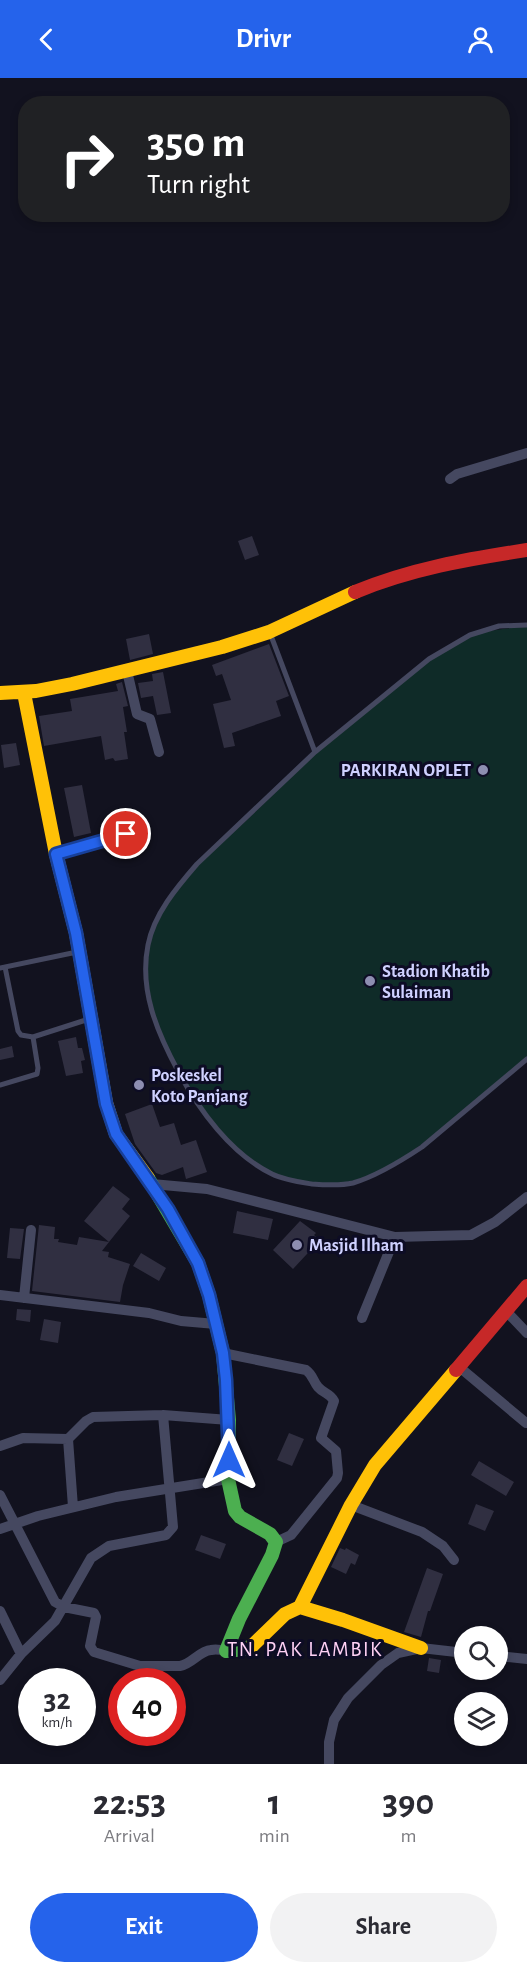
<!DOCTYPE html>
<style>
:root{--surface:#fff;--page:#f2f2f3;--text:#2b2b33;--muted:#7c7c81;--accent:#2563eb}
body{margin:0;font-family:"Alegreya Sans",sans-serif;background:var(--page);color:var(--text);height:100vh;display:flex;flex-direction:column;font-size:22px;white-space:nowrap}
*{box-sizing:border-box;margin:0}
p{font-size:20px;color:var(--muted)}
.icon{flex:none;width:33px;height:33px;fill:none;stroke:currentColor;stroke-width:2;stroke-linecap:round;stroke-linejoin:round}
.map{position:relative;height:1686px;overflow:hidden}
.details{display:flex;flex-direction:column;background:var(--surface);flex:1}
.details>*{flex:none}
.banner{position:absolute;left:18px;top:18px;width:492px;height:126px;border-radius:24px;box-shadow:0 3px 9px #0003;background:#202124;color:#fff;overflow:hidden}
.controls{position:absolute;left:454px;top:1548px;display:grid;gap:12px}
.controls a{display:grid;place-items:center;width:54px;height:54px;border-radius:50%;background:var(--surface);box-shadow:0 3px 9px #0003;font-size:30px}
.speed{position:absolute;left:18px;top:1590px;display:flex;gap:12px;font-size:30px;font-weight:700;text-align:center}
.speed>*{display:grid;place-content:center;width:78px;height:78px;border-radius:50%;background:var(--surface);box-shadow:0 3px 9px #0003;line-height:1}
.speed small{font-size:15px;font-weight:400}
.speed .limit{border:9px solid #d22;background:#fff;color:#111}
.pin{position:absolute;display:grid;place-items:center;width:51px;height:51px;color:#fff;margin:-26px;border:3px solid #fff;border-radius:50%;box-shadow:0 2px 6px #0007}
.me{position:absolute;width:66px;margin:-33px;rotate:0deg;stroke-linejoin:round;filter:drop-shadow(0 0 4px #0008)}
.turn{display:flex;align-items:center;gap:21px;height:126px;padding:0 30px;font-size:27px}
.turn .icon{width:78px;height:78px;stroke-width:2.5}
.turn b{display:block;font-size:42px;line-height:51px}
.eta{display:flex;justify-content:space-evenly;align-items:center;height:102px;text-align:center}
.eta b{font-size:36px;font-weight:600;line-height:42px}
.button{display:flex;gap:12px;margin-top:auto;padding:12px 30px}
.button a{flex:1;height:69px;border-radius:36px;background:var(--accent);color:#fff;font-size:24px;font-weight:600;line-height:69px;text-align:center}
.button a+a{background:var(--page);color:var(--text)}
header{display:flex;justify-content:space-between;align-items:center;height:78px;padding:0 30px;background:var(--accent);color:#fff;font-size:27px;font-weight:600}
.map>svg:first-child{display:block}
.green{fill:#0f2b28}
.building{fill:#302f41}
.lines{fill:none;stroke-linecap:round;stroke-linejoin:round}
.lane{stroke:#454860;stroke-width:5}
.street{stroke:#454860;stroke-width:10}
.fast{stroke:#4caf50;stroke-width:14}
.slow{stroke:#ffc107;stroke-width:14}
.jam{stroke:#c62828;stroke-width:14}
.route-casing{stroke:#184099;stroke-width:15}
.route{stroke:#2563eb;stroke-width:10}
.poi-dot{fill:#8d8eb1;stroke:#0d0c25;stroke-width:2}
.labels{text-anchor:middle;stroke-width:6;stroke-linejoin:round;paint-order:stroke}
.poi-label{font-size:18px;font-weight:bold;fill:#cfd1ff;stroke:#0d0c25;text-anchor:start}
.quarter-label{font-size:21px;letter-spacing:1.5px;fill:#ffd1f5;stroke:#0d0c25}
</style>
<header><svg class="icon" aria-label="back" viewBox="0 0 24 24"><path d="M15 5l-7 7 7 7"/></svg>Drivr<svg class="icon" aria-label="person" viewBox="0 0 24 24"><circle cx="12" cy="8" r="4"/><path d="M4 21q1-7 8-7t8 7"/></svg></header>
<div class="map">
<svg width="527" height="1686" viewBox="0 0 527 1686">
<rect width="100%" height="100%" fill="#12121f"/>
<!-- green -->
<path class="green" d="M 527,549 L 527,979 C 505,997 483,1016 461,1034 C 430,1060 391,1094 352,1103 C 320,1110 279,1103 253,1083 C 199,1042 134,937 150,867 C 156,837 177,812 197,789 C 212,772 231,757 248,741 C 270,720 292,698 314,677 C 336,658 359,641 381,622 C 407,601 433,575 464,561 C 484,552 506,550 527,549 Z"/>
<!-- building -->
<path class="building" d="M 252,458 L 259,477 L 245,482 L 238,463 Z
M 149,556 L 153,576 L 130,582 L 126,561 Z
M 269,566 L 289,618 L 276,623 L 281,638 L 232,655 L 235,668 L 224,670 L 213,626 L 231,622 L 222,596 L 216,598 L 212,587 Z
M 163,594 L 171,635 L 157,637 L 153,618 L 141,620 L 138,605 L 153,603 L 152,596 Z
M 122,604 L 128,628 L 123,629 L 127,654 L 124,654 L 128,681 L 115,683 L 113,680 L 105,682 L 101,658 L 44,668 L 39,638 L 72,633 L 70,621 L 118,613 L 116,606 Z
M 16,665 L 20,687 L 4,690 L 1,667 Z
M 82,707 L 91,755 L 74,759 L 64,710 Z
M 76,959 L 78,970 L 82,970 L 85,982 L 81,983 L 83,995 L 66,998 L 58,963 Z
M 12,968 L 14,979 L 0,982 L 0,971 Z
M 152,1026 L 160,1049 L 174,1045 L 181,1067 L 196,1062 L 207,1094 L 186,1101 L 183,1089 L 162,1097 L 156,1095 L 135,1066 L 125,1036 Z
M 113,1108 L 130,1121 L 122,1131 L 130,1138 L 109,1164 L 84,1143 Z
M 237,1133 L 273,1141 L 268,1162 L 233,1155 Z
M 300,1143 L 316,1155 L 314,1157 L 320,1162 L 293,1191 L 273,1172 Z
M 39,1147 L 55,1149 L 54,1161 L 59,1161 L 58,1164 L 77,1167 L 79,1159 L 109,1164 L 102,1173 L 109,1174 L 108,1179 L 130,1186 L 123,1207 L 120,1224 L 32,1213 Z
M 10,1150 L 24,1151 L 20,1181 L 7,1180 Z
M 141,1175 L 166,1190 L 159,1203 L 133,1188 Z
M 17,1231 L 31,1232 L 30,1244 L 16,1242 Z
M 44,1241 L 61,1244 L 58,1265 L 40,1262 Z
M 289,1355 L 304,1361 L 292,1388 L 277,1382 Z
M 479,1383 L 514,1404 L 506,1418 L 471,1397 Z
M 476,1426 L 494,1433 L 485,1453 L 468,1446 Z
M 201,1457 L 226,1466 L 220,1481 L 195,1472 Z
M 340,1470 L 345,1472 L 346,1470 L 359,1477 L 355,1487 L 351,1485 L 346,1496 L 331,1489 Z
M 427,1490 L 443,1496 L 430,1533 L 428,1533 L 421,1559 L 404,1554 Z
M 429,1580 L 441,1582 L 439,1595 L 427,1593 Z"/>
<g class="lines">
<!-- lane -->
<path class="lane" d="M 527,547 L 499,548 L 470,557 L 429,581 L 315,674 L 197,786 C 177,809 154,836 148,867 C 139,912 157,954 178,993 C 199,1032 231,1076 272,1096 C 284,1102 299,1104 312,1106 C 325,1107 340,1108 353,1105 C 377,1098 401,1083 422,1069 L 527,981
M 270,555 L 315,674
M 58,775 L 125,756
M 5,889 L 18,953 L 21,957 L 33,959 L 89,941
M 0,890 L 77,874
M 0,1007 L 37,996 L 38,990 L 33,959"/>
<!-- street -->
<path class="street" d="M 450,401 L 457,396 L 527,375
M 127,593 L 137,636 L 150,641 L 159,674
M 152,1106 L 207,1111 L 395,1159 L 471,1157 L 495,1144 L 527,1119
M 0,1217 L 149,1235 L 181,1243 L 216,1246
M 24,1220 L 31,1152
M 506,1233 L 527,1255
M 362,1240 L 395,1159
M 223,1275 L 306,1292 C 313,1297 313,1303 318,1309 C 324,1316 330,1315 334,1323 L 321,1360 L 336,1373 L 338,1395 L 337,1400 L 291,1457 L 276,1464
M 458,1288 L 526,1345
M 68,1361 L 73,1429
M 0,1368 L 23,1360 L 68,1361 L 86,1343 L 93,1339 L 163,1337 L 229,1342
M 0,1417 L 55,1524 L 64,1529 L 94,1535 L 96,1539 L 90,1568 L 94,1574 L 140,1588 L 180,1588 C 192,1586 199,1573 211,1572 C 216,1571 222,1572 226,1573
M 351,1427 L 422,1454 L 443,1468 L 454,1482
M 0,1451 L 38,1438 L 116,1419 L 228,1401
M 0,1533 L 21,1576
M 498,1578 L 527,1581
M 0,1602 L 21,1576 L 55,1543 L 91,1480 L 109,1468 L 166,1457 L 173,1449 L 163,1337
M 329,1686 L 329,1664 L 334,1642 L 348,1620 L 381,1587 L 398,1575 L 421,1570 L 465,1575"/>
<!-- fast -->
<path class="fast" d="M 148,1100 L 198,1185 L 209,1217 L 223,1275 L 229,1342 L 228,1401 L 235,1433 L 240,1439 L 270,1456 L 276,1464 L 272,1477 L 239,1541 L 226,1573 L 244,1571 L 252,1568"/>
<!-- slow -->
<path class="slow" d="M 0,615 L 36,613 L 72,606 L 222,569 L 269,554 L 355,514
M 24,615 L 56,776 L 76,855 L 106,1025 L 116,1056 L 148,1100
M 300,1529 L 351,1427 L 375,1387 L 456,1292
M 252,1568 L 285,1536 L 300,1529 L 343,1542 L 421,1570"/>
<!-- jam -->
<path class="jam" d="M 355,514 C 410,491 468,481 527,472
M 456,1292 L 527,1208"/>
</g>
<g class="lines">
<defs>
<path id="route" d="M 126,756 L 56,776 L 76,855 L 106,1026 L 116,1056 L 168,1131 L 198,1185 L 209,1217 L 223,1275 L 226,1302 L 229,1382"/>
</defs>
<!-- route casing -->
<use href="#route" class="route-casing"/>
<!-- route -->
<use href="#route" class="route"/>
</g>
<!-- markers -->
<g class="poi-dot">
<circle cx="483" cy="692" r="6"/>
<circle cx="370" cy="903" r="6"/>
<circle cx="139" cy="1007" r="6"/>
<circle cx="297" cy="1167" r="6"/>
</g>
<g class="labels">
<!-- poi labels -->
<g class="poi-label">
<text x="471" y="698" text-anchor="end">PARKIRAN OPLET</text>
<text x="382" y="899">Stadion Khatib<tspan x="382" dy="21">Sulaiman</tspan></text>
<text x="151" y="1003">Poskeskel<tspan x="151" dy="21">Koto Panjang</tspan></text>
<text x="309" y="1173">Masjid Ilham</text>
</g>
<!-- quarter labels -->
<g class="quarter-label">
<text x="305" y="1578">TN. PAK LAMBIK</text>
</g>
</g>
</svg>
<div class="controls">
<a><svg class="icon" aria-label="search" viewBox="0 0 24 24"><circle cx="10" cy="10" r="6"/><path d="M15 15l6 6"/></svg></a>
<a><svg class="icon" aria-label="layers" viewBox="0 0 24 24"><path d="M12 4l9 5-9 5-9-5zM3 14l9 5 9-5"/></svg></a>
</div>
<div class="speed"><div>32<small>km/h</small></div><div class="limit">40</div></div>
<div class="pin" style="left:126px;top:756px;background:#d93025"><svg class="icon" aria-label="arrive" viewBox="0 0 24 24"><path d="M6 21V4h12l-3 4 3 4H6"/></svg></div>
<svg class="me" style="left:229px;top:1382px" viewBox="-20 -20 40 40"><path d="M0-17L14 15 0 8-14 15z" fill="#2563eb" stroke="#fff" stroke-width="4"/></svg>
<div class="banner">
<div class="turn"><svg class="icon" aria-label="right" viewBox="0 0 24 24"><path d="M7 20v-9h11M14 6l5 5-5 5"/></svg><div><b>350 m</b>Turn right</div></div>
</div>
</div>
<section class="details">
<div class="eta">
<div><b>22:53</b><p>Arrival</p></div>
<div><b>1</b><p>min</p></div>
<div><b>390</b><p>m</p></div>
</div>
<div class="button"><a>Exit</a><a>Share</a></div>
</section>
